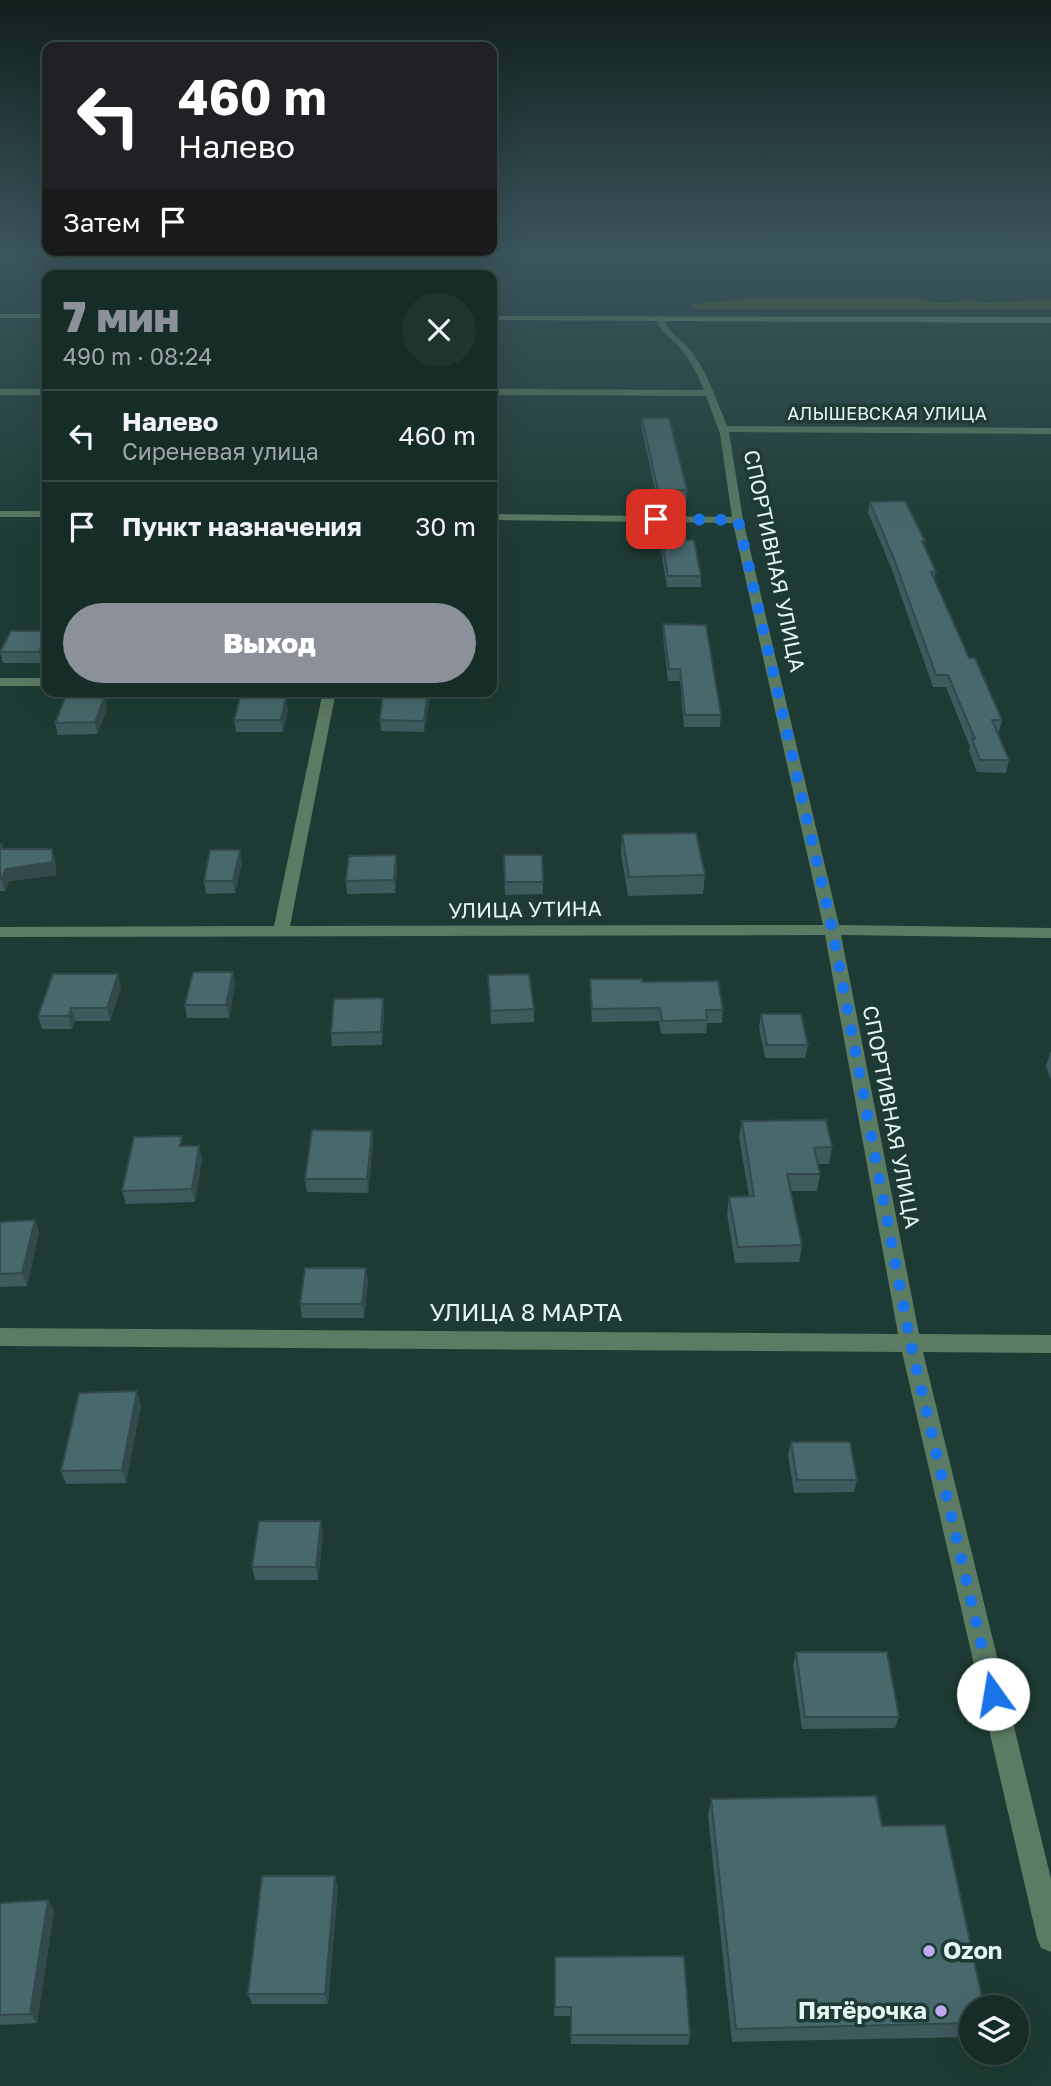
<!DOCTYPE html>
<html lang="ru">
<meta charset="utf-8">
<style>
:root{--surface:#162c27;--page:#1f342f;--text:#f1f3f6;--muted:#9ea7a7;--line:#354844;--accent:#8c9099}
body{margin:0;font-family:"Golos Text",sans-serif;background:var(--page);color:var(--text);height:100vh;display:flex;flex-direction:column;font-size:26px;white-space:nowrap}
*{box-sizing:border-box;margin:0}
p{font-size:23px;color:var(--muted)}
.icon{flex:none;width:38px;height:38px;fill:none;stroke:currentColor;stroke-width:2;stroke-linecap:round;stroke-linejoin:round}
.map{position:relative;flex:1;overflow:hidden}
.drawer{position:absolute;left:42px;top:270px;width:455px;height:427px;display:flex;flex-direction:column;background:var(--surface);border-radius:14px;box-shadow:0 7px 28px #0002,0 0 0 2px var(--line)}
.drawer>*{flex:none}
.banner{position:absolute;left:42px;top:42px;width:455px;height:214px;border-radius:14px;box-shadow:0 7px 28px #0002,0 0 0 2px var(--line);background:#202124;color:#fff;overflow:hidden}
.controls{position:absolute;left:959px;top:1995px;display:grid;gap:14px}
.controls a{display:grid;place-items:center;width:70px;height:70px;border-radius:50%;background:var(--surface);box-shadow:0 7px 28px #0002,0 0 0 2px var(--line);font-size:35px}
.pin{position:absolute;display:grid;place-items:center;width:60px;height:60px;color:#fff;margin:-30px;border-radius:14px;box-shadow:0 4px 10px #0006}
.me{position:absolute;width:77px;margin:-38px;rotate:347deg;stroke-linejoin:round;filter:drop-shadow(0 0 5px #0008)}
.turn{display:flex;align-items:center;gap:24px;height:147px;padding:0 21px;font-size:32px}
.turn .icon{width:91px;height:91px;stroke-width:2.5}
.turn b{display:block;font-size:49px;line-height:60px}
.then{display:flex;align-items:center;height:66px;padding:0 21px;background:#0003;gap:14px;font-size:26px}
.round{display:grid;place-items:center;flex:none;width:74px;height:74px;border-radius:37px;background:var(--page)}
.headline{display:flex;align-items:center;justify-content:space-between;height:119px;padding:0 21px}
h1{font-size:42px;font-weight:800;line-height:52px;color:var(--accent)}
.primary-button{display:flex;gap:14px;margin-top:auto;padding:14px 21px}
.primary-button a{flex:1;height:80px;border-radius:42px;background:var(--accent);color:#fff;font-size:28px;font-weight:800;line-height:80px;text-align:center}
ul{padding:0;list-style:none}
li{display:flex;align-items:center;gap:21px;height:91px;padding:0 21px;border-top:2px solid var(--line)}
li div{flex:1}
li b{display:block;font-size:26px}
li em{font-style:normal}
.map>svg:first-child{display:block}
.forest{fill:#4c6a16}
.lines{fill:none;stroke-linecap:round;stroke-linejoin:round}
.street{fill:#5c7b63;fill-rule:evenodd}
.secondary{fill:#70a27d;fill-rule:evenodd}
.wall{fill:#3d5a5c}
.shaded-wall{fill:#324a4b}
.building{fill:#47696b;stroke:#324a4b;stroke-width:2}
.route{stroke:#1a73e8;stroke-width:12;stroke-dasharray:0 21.6}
.poi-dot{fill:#c0a8f3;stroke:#1d3b34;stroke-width:2.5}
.labels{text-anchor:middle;stroke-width:7;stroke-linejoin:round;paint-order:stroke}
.far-street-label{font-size:18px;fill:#e4f6f1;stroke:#1d3b34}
.street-label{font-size:21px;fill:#e4f6f1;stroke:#1d3b34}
.near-street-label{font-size:24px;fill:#e4f6f1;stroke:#1d3b34}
.near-poi-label{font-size:24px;font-weight:bold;fill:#e4f6f1;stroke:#1d3b34;text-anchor:start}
</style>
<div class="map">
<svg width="1051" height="2086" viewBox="0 0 1051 2086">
<rect width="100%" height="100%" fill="#1d3b34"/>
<!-- forest -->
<path class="forest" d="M 754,298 L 915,298 L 933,303 L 953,303 L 965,299 L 980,303 L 997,303 L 1051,299 L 1051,309 L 696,309 L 690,305 Z"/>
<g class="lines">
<!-- street -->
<path class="street" d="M 660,316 L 664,318 C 666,331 684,341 692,352 C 709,376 716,399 727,426 L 1051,428 L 1051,434 L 729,432 L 743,520 L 839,925 L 1051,928 L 1051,938 L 841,935 L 919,1334 L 1051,1335 L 1051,1353 L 923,1352 L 1051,1879 L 1051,1952 L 1041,1948 L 1037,1938 L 902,1352 L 0,1346 L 0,1328 L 898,1334 L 825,935 L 0,937 L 0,927 L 274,926 L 323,691 L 336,691 L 290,926 L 823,925 L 733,523 L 492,520 L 492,514 L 732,517 L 720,434 L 706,396 L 492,395 L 492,389 L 704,390 C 698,375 691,362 681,349 C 673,338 658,332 656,318 Z
M 0,389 L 47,389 L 47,395 L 0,395 Z
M 0,511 L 47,511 L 47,517 L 0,517 Z
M 0,678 L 47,678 L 47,686 L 0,686 Z"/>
<!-- secondary -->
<path class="secondary" d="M 0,314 L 47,314 L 47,318 L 0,318 Z
M 492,316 L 1051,317 L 1051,323 L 492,320 Z"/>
</g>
<!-- wall -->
<path class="wall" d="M 642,418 L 687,490 L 686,499 L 657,499 L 641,426 Z
M 870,502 L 925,541 L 924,545 L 936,572 L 934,580 L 969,658 L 1002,720 L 999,732 L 997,732 L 1009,760 L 1006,773 L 977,772 L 969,751 L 970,747 L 946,687 L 933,687 L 892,570 L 868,512 Z
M 662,540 L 701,576 L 701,587 L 667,587 L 661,551 Z
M 663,624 L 721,715 L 720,727 L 684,727 L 680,681 L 668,681 L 663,636 Z
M 47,631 L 47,651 L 41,663 L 3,663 L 0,652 Z
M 383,691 L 431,691 L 424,732 L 381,731 L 380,720 Z
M 286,698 L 288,710 L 283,732 L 236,732 L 234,720 Z
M 107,708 L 97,734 L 58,735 L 55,723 Z
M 622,834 L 705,875 L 703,894 L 628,896 L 621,853 Z
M 0,844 L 2,844 L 3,849 L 52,849 L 55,861 L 56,875 L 9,881 L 5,891 L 0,891 Z
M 504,855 L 543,882 L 543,894 L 505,895 Z
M 242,863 L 235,893 L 206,894 L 204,881 Z
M 397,868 L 395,893 L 347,894 L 346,881 Z
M 233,972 L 235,985 L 229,1018 L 187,1018 L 185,1005 Z
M 488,975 L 534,1009 L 534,1022 L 491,1024 Z
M 590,979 L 642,982 L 723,1010 L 722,1023 L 707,1023 L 706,1033 L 661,1034 L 659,1021 L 592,1022 L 590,992 Z
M 121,987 L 110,1021 L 75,1021 L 72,1029 L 42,1029 L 38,1016 Z
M 383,998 L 384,1011 L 382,1045 L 332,1046 L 331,1033 Z
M 761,1014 L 808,1045 L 805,1058 L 765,1058 L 759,1027 Z
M 1051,1050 L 1051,1080 L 1046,1066 Z
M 742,1121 L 832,1147 L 829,1164 L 818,1164 L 820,1174 L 817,1191 L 790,1191 L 802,1245 L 799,1262 L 735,1263 L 727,1214 L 729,1197 L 749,1196 L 739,1137 Z
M 372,1131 L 373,1144 L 368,1193 L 307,1192 L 305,1179 Z
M 184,1146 L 199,1146 L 202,1159 L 195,1202 L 126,1204 L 122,1191 Z
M 35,1220 L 39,1233 L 27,1286 L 0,1287 L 0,1222 Z
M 368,1281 L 364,1318 L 302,1318 L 300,1304 Z
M 141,1405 L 126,1483 L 66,1484 L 61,1471 Z
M 791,1442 L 857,1480 L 854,1492 L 794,1493 L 788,1455 Z
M 323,1534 L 318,1580 L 255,1580 L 252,1567 Z
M 796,1652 L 899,1717 L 895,1728 L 802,1729 L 793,1665 Z
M 711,1799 L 882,1826 L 971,2007 L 971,2037 L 732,2042 L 708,1816 Z
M 338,1887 L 328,2004 L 252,2004 L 248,1994 Z
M 48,1900 L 54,1911 L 37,2023 L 0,2025 L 0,1903 Z
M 555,1957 L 690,2035 L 688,2045 L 571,2044 L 570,2016 L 554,2016 Z"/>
<!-- shaded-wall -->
<path class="shaded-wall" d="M 47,634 L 47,651 L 41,663 L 39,652 Z
M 428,691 L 431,691 L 424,732 L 424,721 Z
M 105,696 L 107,708 L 97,734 L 95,722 Z
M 286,698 L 288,710 L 283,732 L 281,720 Z
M 52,849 L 55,861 L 56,875 L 9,881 L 5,891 L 1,879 L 6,869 Z
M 240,850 L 242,863 L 235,893 L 233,881 Z
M 396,855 L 397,868 L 395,893 L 394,880 Z
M 233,972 L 235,985 L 229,1018 L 226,1005 Z
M 118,974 L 121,987 L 110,1021 L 107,1008 Z
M 383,998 L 384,1011 L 382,1045 L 381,1032 Z
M 71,1008 L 75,1021 L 72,1029 L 69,1016 Z
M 372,1131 L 373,1144 L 368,1193 L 367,1179 Z
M 199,1146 L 202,1159 L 195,1202 L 192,1189 Z
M 35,1220 L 39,1233 L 27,1286 L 22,1273 Z
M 366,1268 L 368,1281 L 364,1318 L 362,1304 Z
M 137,1391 L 141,1405 L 126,1483 L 122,1470 Z
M 321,1521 L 323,1534 L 318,1580 L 316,1567 Z
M 335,1876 L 338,1887 L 328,2004 L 325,1994 Z
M 48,1900 L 54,1911 L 37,2023 L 30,2014 Z"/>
<!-- building -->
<path class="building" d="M 642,418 L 669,418 L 687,490 L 658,490 Z
M 905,501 L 925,541 L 922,541 L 936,572 L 931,572 L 969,658 L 975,658 L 1002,720 L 992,720 L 1009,760 L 980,760 L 972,739 L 975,739 L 948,675 L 936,675 L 894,559 L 870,502 Z
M 662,540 L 694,540 L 701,576 L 668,576 Z
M 663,624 L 706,625 L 721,715 L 685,715 L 680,669 L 669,669 Z
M 11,631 L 47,631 L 47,634 L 39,652 L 0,652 Z
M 383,691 L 428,691 L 424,721 L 380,720 Z
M 66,696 L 105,696 L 95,722 L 55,723 Z
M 240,698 L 286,698 L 281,720 L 234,720 Z
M 696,833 L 705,875 L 629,877 L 622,834 Z
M 0,844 L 2,844 L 0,849 L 52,849 L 53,862 L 6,869 L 1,879 L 0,879 Z
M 210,850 L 240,850 L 233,881 L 204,881 Z
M 396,855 L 394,880 L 346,881 L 349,856 Z
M 504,855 L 542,855 L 543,882 L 505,882 Z
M 193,972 L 233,972 L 226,1005 L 185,1005 Z
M 53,974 L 118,974 L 107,1008 L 71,1008 L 69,1016 L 38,1016 Z
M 529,974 L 534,1009 L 491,1011 L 488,975 Z
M 590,979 L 642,979 L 642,982 L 718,981 L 723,1010 L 706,1010 L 707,1020 L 662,1021 L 660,1008 L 592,1009 Z
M 383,998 L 381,1032 L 331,1033 L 334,999 Z
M 761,1014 L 801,1014 L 808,1045 L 767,1045 Z
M 826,1120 L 832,1147 L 814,1148 L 820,1174 L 787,1174 L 802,1245 L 738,1247 L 729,1197 L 754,1196 L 742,1121 Z
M 312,1130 L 372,1131 L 367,1179 L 305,1179 Z
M 182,1136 L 180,1146 L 199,1146 L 192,1189 L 122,1191 L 134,1137 Z
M 35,1220 L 22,1273 L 0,1274 L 0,1222 Z
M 305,1268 L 366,1268 L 362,1304 L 300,1304 Z
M 137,1391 L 122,1470 L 61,1471 L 79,1393 Z
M 791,1442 L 850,1442 L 857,1480 L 797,1480 Z
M 259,1521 L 321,1521 L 316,1567 L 252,1567 Z
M 796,1652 L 887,1652 L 899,1717 L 805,1717 Z
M 876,1796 L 882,1826 L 945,1825 L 984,2007 L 971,2007 L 971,2023 L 736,2029 L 711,1799 Z
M 262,1876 L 335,1876 L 325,1994 L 248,1994 Z
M 48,1900 L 30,2014 L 0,2015 L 0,1903 Z
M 684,1956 L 690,2035 L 571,2035 L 571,2007 L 555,2007 L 555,1957 Z"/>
<!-- sky -->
<linearGradient id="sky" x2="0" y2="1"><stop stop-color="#10201d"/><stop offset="0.46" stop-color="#3a555c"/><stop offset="1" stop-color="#3a555c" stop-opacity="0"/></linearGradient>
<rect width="1051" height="547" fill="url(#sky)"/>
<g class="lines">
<!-- route -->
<path class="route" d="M 656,519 L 738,520 L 832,928 L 910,1341 L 993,1694"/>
</g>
<!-- markers -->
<g class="poi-dot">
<circle cx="929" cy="1951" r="7"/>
<circle cx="941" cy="2011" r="7"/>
</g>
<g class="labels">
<!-- far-street labels -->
<g class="far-street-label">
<text x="887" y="420">АЛЫШЕВСКАЯ УЛИЦА</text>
</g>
<!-- street labels -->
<g class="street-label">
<text transform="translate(774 561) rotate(78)" y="7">СПОРТИВНАЯ УЛИЦА</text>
<text transform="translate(525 910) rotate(-1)" y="7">УЛИЦА УТИНА</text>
<text transform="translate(891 1117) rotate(79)" y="7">СПОРТИВНАЯ УЛИЦА</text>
</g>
<!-- near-street labels -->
<g class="near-street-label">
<text x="526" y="1321">УЛИЦА 8 МАРТА</text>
</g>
<!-- near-poi labels -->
<g class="near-poi-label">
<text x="943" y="1959">Ozon</text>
<text x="927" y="2019" text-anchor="end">Пятёрочка</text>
</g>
</g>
</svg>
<div class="controls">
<a><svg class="icon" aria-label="layers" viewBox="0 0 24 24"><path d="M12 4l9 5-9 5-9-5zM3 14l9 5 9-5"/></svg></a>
</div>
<div class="pin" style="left:656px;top:519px;background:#d93025"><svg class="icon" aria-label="arrive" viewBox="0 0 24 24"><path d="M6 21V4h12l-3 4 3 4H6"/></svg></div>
<svg class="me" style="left:993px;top:1694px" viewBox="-20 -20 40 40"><circle r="19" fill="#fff"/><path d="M0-13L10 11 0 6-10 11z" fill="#1a73e8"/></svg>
<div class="banner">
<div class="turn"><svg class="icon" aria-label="left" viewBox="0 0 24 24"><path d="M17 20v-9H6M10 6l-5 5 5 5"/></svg><div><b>460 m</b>Налево</div></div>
<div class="then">Затем<svg class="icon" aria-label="arrive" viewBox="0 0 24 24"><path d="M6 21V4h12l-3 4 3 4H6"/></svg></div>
</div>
<section class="drawer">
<div class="headline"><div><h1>7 мин</h1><p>490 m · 08:24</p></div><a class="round"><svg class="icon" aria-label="close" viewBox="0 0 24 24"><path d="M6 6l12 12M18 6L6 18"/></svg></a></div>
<ul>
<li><svg class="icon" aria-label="left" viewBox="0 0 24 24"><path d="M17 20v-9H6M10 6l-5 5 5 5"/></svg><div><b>Налево</b><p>Сиреневая улица</p></div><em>460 m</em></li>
<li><svg class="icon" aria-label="arrive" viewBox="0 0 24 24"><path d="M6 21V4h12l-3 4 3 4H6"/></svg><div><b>Пункт назначения</b></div><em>30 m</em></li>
</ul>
<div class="primary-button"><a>Выход</a></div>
</section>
</div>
